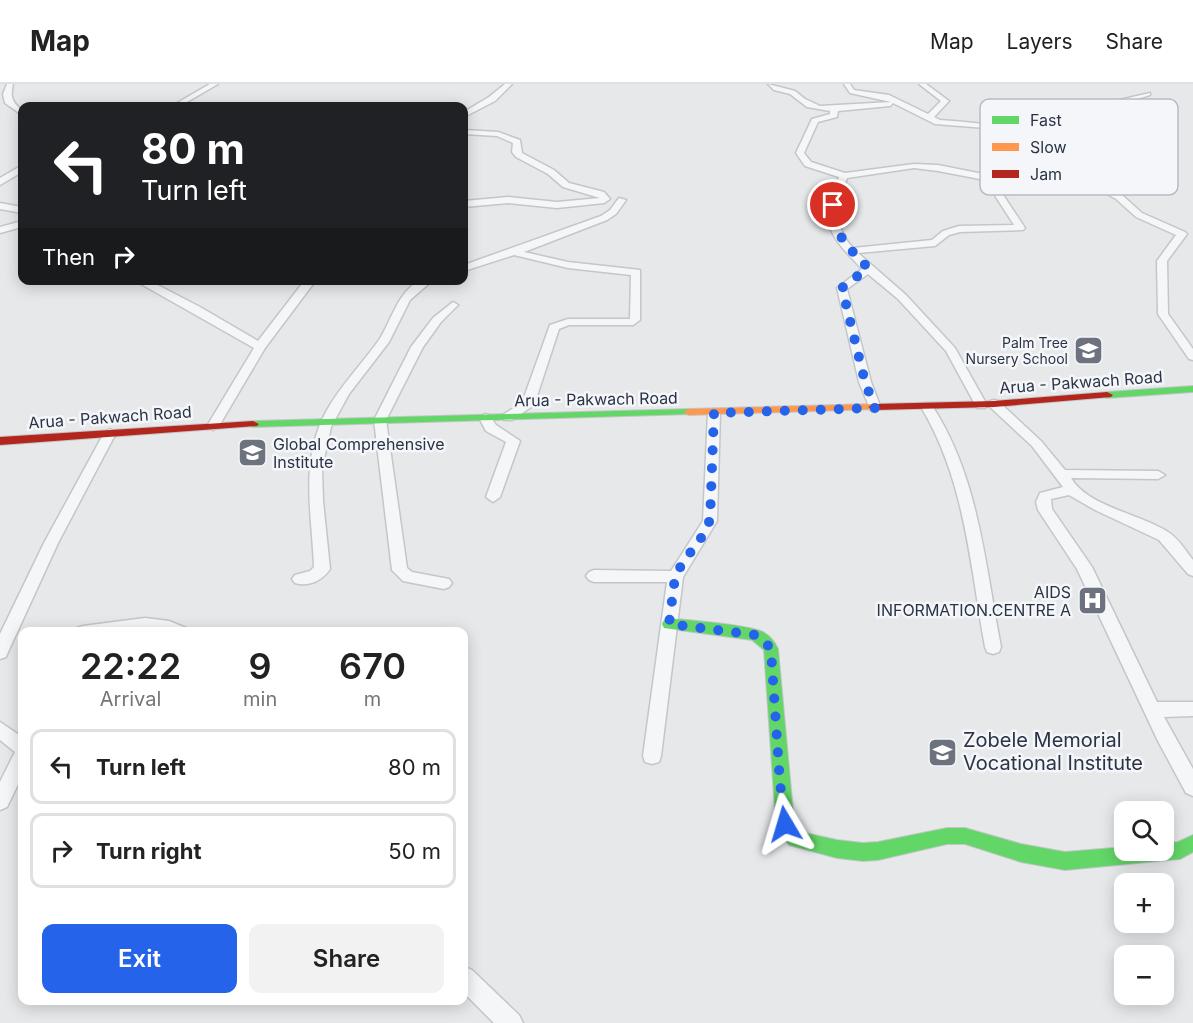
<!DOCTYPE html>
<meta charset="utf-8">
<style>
:root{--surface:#fff;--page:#f2f2f2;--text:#222;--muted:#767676;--line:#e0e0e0;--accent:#2563eb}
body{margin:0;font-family:Inter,sans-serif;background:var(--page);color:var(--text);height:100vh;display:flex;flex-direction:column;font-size:22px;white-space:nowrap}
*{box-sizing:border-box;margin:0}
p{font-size:20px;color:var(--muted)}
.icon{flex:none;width:33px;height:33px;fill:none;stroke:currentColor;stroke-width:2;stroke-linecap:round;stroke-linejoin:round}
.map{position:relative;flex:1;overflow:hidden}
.details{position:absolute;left:18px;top:543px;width:450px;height:378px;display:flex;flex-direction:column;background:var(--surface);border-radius:12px;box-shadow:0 3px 15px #0003}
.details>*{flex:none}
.guide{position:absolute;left:18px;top:18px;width:450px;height:183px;border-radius:12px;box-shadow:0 3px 15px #0003;background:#202124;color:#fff;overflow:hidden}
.controls{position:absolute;left:1114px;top:717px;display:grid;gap:12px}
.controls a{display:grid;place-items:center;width:60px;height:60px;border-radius:12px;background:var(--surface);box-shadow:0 3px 15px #0003;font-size:30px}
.pin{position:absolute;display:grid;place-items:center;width:51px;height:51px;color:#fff;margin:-26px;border:3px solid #fff;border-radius:50%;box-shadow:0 2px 6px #0007}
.me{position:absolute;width:66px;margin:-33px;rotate:353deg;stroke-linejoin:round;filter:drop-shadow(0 0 4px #0008)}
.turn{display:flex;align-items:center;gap:21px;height:126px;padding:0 24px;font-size:27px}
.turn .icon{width:78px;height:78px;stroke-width:2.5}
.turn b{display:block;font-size:42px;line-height:51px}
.then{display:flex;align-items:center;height:57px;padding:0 24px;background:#0003;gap:12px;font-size:22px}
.eta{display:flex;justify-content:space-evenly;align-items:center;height:102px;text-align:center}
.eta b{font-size:36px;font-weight:600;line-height:42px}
.cta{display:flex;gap:12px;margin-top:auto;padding:12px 24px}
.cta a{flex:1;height:69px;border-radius:12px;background:var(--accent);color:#fff;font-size:24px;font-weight:600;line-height:69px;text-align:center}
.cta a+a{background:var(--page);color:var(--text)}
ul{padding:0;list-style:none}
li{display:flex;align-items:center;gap:18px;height:75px;margin:0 12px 9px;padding:0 12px;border:3px solid var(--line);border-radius:12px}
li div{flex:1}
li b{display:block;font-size:22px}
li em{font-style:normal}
header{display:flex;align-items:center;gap:36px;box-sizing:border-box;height:84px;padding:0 30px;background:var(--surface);border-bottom:2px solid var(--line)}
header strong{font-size:28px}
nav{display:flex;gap:33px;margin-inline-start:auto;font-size:21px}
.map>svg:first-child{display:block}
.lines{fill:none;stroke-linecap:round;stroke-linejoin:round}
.street-casing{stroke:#c4c6c8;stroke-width:3}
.fast-casing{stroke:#c4c6c8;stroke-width:2}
.slow-casing{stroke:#c4c6c8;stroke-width:2}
.jam-casing{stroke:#c4c6c8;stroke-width:2}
.street{fill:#f5f6f7;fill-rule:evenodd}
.fast{fill:#63d668;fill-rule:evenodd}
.slow{fill:#ff974d;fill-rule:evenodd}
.jam{fill:#b3261e;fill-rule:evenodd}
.route{stroke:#2563eb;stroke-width:10;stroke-dasharray:0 18}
.labels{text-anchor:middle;stroke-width:5;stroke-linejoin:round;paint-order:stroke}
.far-poi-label{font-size:14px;fill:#2b3445;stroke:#f4f6f9;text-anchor:end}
.street-label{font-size:16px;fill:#2b3445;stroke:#f4f6f9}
.poi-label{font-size:16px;fill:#2b3445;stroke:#f4f6f9;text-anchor:start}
.near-poi-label{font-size:20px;fill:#2b3445;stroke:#f4f6f9;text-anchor:start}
.key{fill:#f4f6f9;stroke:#b8bcc3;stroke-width:1.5}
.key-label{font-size:16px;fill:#2b3445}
</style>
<header>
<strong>Map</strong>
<nav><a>Map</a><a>Layers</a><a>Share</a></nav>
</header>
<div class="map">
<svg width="1193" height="939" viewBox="0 0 1193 939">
<rect width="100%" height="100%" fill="#e6e8ea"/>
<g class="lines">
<defs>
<path id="street" d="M 7,0 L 13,0 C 10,13 12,18 22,26 L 22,31 L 5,19 L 3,10 Z
M 210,0 L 218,0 L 180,22 L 172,22 Z
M 505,0 L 512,0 L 495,17 L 464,33 L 464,28 L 489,13 Z
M 768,0 L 795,7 L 805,15 L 820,22 L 891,18 L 850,9 L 844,0 L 850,0 L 854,6 L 889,11 L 928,30 L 941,17 L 919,0 L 926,0 L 949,17 L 934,33 L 940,36 C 973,39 1009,39 1037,59 L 1084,53 L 1108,43 L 1100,33 L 1111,26 L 1115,17 L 1150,9 L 1150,11 L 1121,20 L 1117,29 L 1108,34 L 1115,46 L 1086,57 L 1043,63 L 1063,77 L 1122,111 L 1142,129 L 1185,148 L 1187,150 L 1167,177 L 1168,230 L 1193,265 L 1193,276 L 1189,275 L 1158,230 L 1157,177 L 1176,151 L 1136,133 L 1116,115 L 1095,103 L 994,97 L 1025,144 L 1023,146 L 960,148 L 949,151 L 935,162 L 858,169 L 906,211 L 955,264 L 987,321 L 985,324 L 977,324 L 946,267 L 898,215 L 868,190 L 847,205 L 871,298 L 881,324 L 875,328 L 871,327 L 859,298 L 837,204 L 862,185 C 827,148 820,142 839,93 L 805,82 L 796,69 L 812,35 L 830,30 L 830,27 L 807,23 L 790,10 L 774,6 ZM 893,19 L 935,40 L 986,44 L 1018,53 L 1057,81 L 1085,97 L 988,91 L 938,81 L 914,80 L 845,89 L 811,78 L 804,69 L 818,38 L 837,33 L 838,27 L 890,22 ZM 914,84 L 938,87 L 985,96 L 1014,141 L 959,142 L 943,147 L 932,156 L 853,164 C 832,142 838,120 847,94 Z
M 464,46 L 498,48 L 520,56 L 522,69 L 554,86 L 569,99 L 604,108 L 610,115 L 604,119 L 557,124 L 508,119 L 464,123 L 464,117 L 508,113 L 557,118 L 600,114 L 563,103 L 548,90 L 516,73 L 512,68 L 513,59 L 497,52 L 464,50 Z
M 19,83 L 22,83 L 22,88 L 0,101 L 0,94 Z
M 619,114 L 626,116 L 616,130 L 607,136 L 524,168 L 568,178 L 640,186 L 640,236 L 633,241 L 569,241 L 559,245 L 534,321 L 512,336 L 504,336 L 502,333 L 504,330 L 522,319 L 550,241 L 568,235 L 630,235 L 631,191 L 568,184 L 514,171 L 464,187 L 464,181 L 601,132 L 610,126 Z
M 0,119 L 22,123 L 22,129 L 0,125 Z
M 22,137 L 22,143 L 0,149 L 0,143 Z
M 134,196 L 148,196 L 200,223 L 258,257 L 305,196 L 316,196 L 265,264 L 219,342 L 213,346 L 207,342 L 254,264 Z
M 420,196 L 433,196 L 410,216 L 389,258 L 349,310 L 331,343 L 322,384 L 323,417 L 330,485 C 322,497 308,503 295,499 L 292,495 L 295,491 L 310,487 L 314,483 C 312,429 299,376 327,326 C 341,301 362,280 379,256 C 392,236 397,209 420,196 Z
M 453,218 L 458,221 L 441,238 L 423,263 L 386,336 L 407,484 L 412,488 L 449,495 L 452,499 L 449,503 L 444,505 L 403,497 L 392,486 L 374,336 L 411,263 L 433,234 Z
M 994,316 L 998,317 L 1041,357 L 1065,386 L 1158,387 L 1165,391 L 1158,395 L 1071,394 C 1088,423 1141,430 1168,448 C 1178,454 1186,467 1193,476 L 1193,492 L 1188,490 L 1159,456 L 1095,426 L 1069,411 L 1051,415 L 1052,425 L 1092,483 L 1157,618 L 1193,618 L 1193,632 L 1164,633 L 1193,685 L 1193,712 L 1186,709 L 1158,657 L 1077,485 L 1038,426 L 1036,418 L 1040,409 L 1063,403 L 1032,362 L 990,323 L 988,320 L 990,317 Z
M 927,319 L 931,320 C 979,392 985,481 1001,563 L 999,568 L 993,570 L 987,568 L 985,563 C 970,480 965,396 921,323 Z
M 714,325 L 720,329 L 717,437 L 683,493 L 661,672 L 659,678 L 652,680 L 645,678 L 643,672 L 667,498 L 594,498 L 589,496 L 586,492 L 589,488 L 594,486 L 671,487 L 703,437 L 708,329 Z
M 485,330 L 489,331 L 496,341 L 520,357 L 500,413 L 493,418 L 486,413 L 506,358 L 486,347 L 479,334 Z
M 110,345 L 116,349 L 58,459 L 8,568 L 6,573 L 0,575 L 0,550 L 44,459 L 104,349 Z
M 145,534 L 169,537 L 186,544 L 188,548 L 75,548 L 77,544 L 83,542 Z
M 0,638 L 22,653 L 22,692 L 7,723 L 0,726 L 0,698 L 15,668 L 0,656 Z
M 464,883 L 472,886 L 519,931 L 523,939 L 494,939 L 464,909 Z"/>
<path id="fast" d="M 1193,302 L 1193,308 L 1107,314 L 1101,311 L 1107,308 Z
M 689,325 L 693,326 L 693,330 L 253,343 L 247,340 L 253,337 Z
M 669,534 C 691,537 745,540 763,548 C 770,552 775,558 778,565 L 794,738 L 801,748 L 837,756 L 863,759 L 878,758 L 947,744 L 965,744 L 1021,760 L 1065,768 L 1125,763 L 1125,766 L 1164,766 L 1164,759 L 1178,758 L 1193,751 L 1193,768 L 1180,775 L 1065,786 L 1021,778 L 965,760 L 947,760 L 878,776 L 863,777 L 837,774 L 789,761 L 776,740 L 764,566 L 752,556 L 664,544 L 662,540 L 664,536 Z"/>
<path id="slow" d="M 874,320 L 878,321 L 878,325 L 689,331 L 683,328 L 689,325 Z"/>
<path id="jam" d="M 1107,308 L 1113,311 L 1111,313 L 994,323 L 874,326 L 868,323 L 874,320 L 994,317 Z
M 253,337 L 259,340 L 257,342 L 0,361 L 0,353 Z"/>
</defs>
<!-- street casing -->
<use href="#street" class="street-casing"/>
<!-- fast casing -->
<use href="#fast" class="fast-casing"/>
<!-- slow casing -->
<use href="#slow" class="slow-casing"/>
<!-- jam casing -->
<use href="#jam" class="jam-casing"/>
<!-- street -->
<use href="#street" class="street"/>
<!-- fast -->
<use href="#fast" class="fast"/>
<!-- slow -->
<use href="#slow" class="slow"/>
<!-- jam -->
<use href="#jam" class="jam"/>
</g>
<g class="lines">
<!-- route -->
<path class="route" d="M 785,740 L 780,699 L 771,567 L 766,558 L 755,551 L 669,540 L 675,493 L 682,480 L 701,454 L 710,436 L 714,329 L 875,324 L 865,298 L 842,204 L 868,184 C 849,163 833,152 833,121"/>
</g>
<!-- icons -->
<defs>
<symbol id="school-square" viewBox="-11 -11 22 22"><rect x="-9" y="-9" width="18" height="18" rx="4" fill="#6c737f" stroke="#f4f6f9"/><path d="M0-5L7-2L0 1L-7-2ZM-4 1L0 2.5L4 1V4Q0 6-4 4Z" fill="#fff"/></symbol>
<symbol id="hospital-square" viewBox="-11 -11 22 22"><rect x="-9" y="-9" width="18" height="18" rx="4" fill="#6c737f" stroke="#f4f6f9"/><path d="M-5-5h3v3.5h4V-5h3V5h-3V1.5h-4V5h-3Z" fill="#fff"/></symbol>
</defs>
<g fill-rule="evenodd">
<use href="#school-square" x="1072" y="250" width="33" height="33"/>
<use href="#school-square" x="236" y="352" width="33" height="33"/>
<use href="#hospital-square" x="1076" y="500" width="33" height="33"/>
<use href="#school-square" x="926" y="652" width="33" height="33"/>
</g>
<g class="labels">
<!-- far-poi labels -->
<g class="far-poi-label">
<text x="1068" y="264">Palm Tree<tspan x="1068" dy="16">Nursery School</tspan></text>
</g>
<!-- street labels -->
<g class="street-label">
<text transform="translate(1081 298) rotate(-4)" y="6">Arua - Pakwach Road</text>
<text transform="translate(596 315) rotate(-1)" y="6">Arua - Pakwach Road</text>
<text transform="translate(110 333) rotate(-4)" y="6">Arua - Pakwach Road</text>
</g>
<!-- poi labels -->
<g class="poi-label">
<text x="273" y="366">Global Comprehensive<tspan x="273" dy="18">Institute</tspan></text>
<text x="1071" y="514" text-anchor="end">AIDS<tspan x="1071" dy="18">INFORMATION.CENTRE A</tspan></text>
</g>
<!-- near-poi labels -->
<g class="near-poi-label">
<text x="963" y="663">Zobele Memorial<tspan x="963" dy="23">Vocational Institute</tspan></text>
</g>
</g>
<!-- legend -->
<rect x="980" y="15" width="198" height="96" rx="9" class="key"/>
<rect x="992" y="32" width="27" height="8" fill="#63d668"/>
<rect x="992" y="59" width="27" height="8" fill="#ff974d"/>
<rect x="992" y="86" width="27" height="8" fill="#b3261e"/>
<g class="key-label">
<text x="1030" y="42">Fast</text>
<text x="1030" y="69">Slow</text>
<text x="1030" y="96">Jam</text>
</g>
</svg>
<div class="controls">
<a><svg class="icon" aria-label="search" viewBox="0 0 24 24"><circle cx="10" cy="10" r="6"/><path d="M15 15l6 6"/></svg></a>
<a>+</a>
<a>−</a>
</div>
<div class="pin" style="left:833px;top:121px;background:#d93025"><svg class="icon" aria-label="arrive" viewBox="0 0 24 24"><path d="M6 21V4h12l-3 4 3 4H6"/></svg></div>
<svg class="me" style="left:785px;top:740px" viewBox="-20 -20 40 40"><path d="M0-17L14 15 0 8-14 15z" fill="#2563eb" stroke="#fff" stroke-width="4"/></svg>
<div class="guide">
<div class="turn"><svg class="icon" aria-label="left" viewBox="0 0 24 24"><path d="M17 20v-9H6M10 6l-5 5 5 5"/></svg><div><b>80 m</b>Turn left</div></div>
<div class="then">Then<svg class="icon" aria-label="right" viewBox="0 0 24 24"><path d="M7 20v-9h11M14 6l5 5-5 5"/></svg></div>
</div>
<section class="details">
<div class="eta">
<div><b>22:22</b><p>Arrival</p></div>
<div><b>9</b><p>min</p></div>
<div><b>670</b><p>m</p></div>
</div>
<ul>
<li><svg class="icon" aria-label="left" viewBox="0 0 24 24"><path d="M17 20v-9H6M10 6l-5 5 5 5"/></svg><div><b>Turn left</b></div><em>80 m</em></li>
<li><svg class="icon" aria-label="right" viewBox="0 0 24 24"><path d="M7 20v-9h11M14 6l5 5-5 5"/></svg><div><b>Turn right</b></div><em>50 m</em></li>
</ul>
<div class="cta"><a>Exit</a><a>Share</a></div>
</section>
</div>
